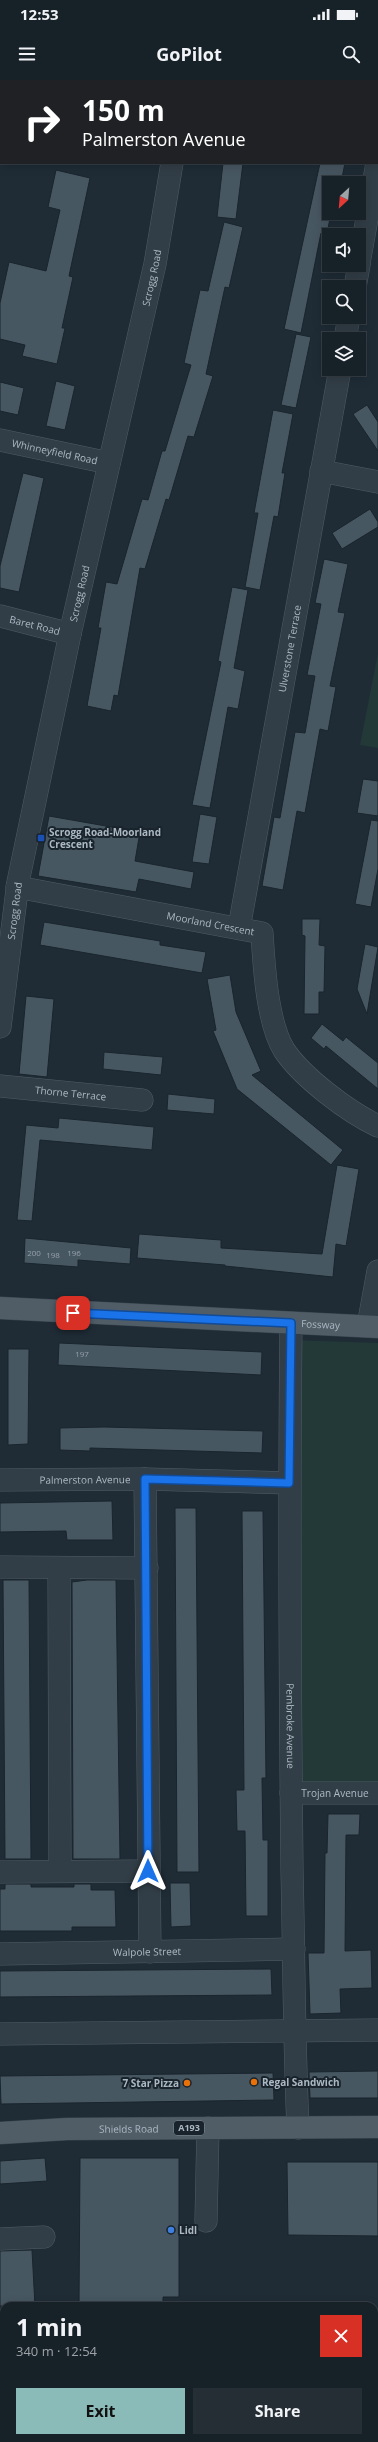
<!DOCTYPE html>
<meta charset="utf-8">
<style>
:root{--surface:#172128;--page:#242e34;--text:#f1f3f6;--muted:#9ea3a8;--line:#363e45;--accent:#8bbbb9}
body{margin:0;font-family:"Open Sans",sans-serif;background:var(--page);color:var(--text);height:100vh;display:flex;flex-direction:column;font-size:15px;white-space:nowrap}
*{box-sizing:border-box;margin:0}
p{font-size:13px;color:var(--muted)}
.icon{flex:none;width:22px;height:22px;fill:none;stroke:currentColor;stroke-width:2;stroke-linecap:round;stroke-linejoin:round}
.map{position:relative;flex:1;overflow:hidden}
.drawer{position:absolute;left:0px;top:2222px;width:378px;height:140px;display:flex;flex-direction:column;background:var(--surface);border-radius:12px 12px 0 0;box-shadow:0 2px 10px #0003,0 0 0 1px var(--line)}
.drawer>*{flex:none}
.top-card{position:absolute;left:0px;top:0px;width:378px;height:84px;box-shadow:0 2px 10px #0003,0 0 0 1px var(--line);background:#202124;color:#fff;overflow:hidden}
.needle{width:26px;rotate:206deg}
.controls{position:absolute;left:322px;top:96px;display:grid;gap:8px}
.controls a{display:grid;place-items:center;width:44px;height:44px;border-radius:0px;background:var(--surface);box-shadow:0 2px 10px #0003,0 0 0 1px var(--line);font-size:20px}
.pin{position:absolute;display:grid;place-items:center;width:34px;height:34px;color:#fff;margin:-17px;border-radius:8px;box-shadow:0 2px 6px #0006}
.me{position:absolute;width:44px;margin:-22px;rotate:0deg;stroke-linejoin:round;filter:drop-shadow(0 0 3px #0008)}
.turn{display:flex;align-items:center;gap:14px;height:84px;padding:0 16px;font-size:18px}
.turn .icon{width:52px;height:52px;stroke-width:2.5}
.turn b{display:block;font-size:28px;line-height:34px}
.round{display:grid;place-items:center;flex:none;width:42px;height:42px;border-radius:0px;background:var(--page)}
.headline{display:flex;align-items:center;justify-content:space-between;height:68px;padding:0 16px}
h1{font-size:24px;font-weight:700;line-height:30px}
.cta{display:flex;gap:8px;margin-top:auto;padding:8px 16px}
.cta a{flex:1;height:46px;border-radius:0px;background:var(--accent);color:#111;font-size:16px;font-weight:700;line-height:46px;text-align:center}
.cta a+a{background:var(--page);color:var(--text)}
.status{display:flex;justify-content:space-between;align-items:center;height:28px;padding:0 20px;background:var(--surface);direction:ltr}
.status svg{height:11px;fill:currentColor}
header{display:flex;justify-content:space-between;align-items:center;height:52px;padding:0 16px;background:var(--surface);font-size:18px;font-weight:700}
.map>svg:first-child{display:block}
.green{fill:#223937}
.building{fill:#475762;stroke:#1a252d}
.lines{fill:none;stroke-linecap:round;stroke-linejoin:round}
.minor-casing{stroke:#505c65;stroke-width:23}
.major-casing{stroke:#3c4750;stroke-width:23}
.minor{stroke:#323e47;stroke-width:22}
.major{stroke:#505d67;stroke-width:22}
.tram{stroke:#54636e;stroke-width:1}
.route-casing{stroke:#114b97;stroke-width:10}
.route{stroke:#1a73e8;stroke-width:7}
.transit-dot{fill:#1a4fb4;stroke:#18232b;stroke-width:1.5}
.food-dot{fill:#e8710a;stroke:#18232b;stroke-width:1.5}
.shop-dot{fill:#3f7fe0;stroke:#18232b;stroke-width:1.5}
.labels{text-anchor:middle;stroke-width:4;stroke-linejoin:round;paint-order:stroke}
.number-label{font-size:8px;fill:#93a0ac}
.shield{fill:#18232b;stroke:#808c96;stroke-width:1}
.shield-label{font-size:9px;font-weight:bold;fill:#acb9c4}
.street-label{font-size:10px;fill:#acb9c4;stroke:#18232b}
.poi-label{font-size:10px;font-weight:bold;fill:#acb9c4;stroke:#18232b;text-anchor:start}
</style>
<div class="status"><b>12:53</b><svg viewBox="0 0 49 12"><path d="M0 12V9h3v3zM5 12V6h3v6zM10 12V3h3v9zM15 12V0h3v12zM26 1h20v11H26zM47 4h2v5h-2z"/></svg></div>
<header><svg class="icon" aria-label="menu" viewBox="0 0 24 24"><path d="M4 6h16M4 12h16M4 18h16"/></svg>GoPilot<svg class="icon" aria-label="search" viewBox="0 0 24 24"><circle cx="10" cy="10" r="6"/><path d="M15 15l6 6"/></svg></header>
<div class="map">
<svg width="378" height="2362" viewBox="0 0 378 2362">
<rect width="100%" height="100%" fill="#1f2c36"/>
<!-- green -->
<path class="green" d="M 378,573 L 378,668 L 360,665 Z
M 292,1260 L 378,1263 L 378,1707 L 297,1706 Z"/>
<!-- building -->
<path class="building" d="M 223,83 L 243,83 L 236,139 L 217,137 Z
M 320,83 L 345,83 L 341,103 L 329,103 L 329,133 L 331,133 L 327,154 L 321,153 L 301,253 L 284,249 Z
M 56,90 L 90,98 L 69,196 L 73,197 L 62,248 L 65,248 L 57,284 L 22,276 L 25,265 L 0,259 L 0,223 L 9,182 L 46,191 L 60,130 L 48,127 Z
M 224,142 L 243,147 L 229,208 L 225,207 L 206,294 L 213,296 L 194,357 L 188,356 L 169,420 L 166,419 L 145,489 L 140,488 L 118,616 L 114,615 L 111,631 L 87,626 L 101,548 L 98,548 L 106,502 L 117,504 L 142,419 L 148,420 L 162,371 L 165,371 L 191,285 L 184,283 L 200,210 L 208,211 Z
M 296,254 L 311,257 L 296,328 L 281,325 Z
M 56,301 L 75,306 L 65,350 L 46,346 Z
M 0,302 L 24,308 L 18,335 L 0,331 Z
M 367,325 L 378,342 L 378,371 L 353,334 Z
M 273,330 L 293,334 L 282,393 L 285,393 L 278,437 L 274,436 L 260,510 L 245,507 L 258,433 L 254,433 Z
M 23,393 L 44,398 L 19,512 L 0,508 L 0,486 Z
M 370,429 L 378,442 L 378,447 L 342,469 L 332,453 Z
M 324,479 L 348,484 L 338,532 L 345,533 L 330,606 L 336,607 L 328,651 L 320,649 L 305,733 L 297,731 L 283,810 L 262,806 L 274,737 L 280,738 L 295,652 L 305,653 L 315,596 L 307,595 L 321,524 L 315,523 Z
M 232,507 L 248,510 L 234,588 L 245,591 L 238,629 L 228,627 L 210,728 L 192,725 L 221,582 L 218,581 Z
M 363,699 L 378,701 L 378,736 L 357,733 Z
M 200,734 L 217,737 L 209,784 L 192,782 Z
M 49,736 L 140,752 L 135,781 L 194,792 L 191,809 L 139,799 L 136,812 L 38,796 Z
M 371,740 L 378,741 L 378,789 L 371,827 L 355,824 Z
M 302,839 L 320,839 L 319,865 L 325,866 L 324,912 L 319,912 L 319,934 L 304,934 L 305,856 L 302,855 Z
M 44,842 L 160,861 L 160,865 L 206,872 L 202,893 L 40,865 Z
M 365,864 L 378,867 L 367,934 L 357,909 Z
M 230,895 L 236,932 L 261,991 L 252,995 L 343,1070 L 331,1085 L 237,1009 L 213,951 L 216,950 L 207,899 Z
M 26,916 L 54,919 L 47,997 L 19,994 Z
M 322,944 L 343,961 L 346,957 L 378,983 L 378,1009 L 326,966 L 324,969 L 311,958 Z
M 104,972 L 163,977 L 161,995 L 103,989 Z
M 168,1014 L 215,1019 L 214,1034 L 167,1030 Z
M 59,1038 L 154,1047 L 152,1070 L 40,1060 L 32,1141 L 17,1140 L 26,1045 L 58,1048 Z
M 337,1085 L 359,1089 L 346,1166 L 336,1164 L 333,1197 L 225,1186 L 225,1185 L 137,1178 L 139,1154 L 221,1160 L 221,1168 L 322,1174 Z
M 25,1158 L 131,1168 L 130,1184 L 78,1180 L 78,1187 L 24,1183 Z
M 59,1263 L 262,1272 L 261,1295 L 58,1285 Z
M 8,1269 L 29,1269 L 28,1364 L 8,1365 Z
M 104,1347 L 263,1351 L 262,1373 L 90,1368 L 90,1371 L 60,1370 L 60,1348 Z
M 112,1421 L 113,1460 L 67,1460 L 66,1451 L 0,1452 L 0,1423 Z
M 175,1428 L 196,1428 L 199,1792 L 177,1792 Z
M 242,1431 L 263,1431 L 266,1698 L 262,1698 L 263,1760 L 268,1760 L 268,1836 L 246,1836 L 245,1751 L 237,1751 L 236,1710 L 244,1710 Z
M 3,1500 L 29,1500 L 31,1779 L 5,1779 Z
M 87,1500 L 116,1500 L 120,1779 L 73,1779 L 72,1502 Z
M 328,1734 L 360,1734 L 359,1755 L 346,1755 L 345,1871 L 371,1870 L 372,1908 L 340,1909 L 341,1933 L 310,1934 L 308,1873 L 324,1873 L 325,1773 L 327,1773 Z
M 170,1803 L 190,1803 L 191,1846 L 171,1847 Z
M 5,1804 L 31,1804 L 31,1807 L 74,1807 L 74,1804 L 91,1804 L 91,1810 L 115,1810 L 116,1847 L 72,1847 L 72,1851 L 0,1851 L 0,1809 L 5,1809 Z
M 271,1889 L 272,1915 L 0,1917 L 0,1891 Z
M 378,1991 L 378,2018 L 310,2018 L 309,1992 Z
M 273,1993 L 274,2020 L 1,2024 L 0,1996 Z
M 45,2078 L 47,2101 L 0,2104 L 0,2081 Z
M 80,2078 L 179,2078 L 179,2217 L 163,2217 L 163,2226 L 79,2226 Z
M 287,2082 L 378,2082 L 378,2156 L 288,2155 Z
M 32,2170 L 35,2226 L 0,2226 L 0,2171 Z"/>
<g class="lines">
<defs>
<g id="minor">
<path d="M 182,1 L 182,0"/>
<path d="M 359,183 L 377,83"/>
<path d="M 355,207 L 359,185"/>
<path d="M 345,259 L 349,237"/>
<path id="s1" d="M 0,360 L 109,383"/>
<path d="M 321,391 L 378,402"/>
<path id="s2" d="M 0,536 L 70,554"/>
<path id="s3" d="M 17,807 L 262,853 C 264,886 267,942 284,970 C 302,997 348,1032 378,1046"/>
<path id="s4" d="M 239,848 L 340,289"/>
<path id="s5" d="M 0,947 L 18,802 L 70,554 L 155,184 L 172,83"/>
<path id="s6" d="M 0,1006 L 142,1020"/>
<path id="s7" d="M 291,1243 C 289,1425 290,1607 292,1789 C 294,1876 294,1962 298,2048"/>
<path d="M 368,1246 L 378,1191"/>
<path d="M 145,1399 L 150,1872"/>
<path id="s8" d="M 0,1400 L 145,1399 L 289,1403"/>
<path d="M 0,1487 L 147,1488"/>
<path d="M 59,1489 L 60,1791"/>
<path id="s9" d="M 291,1713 L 378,1713"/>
<path d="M 0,1792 L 148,1791"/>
<path id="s10" d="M 0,1874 L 294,1869"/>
<path d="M 0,1954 L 378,1950"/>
<path d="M 206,2141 L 208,2048"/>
<path d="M 0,2159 L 44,2157"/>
</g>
<g id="major">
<path id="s11" d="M 0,1228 L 378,1247"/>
<path id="s12" d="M 0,2053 L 67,2049 L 378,2047"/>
</g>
</defs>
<!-- minor casing -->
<use href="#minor" class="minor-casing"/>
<!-- major casing -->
<use href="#major" class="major-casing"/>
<!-- minor -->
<use href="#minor" class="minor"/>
<!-- major -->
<use href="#major" class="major"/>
<!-- tram -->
<path class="tram" d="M 0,2299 L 4,2299
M 0,2307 L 4,2308
M 276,2358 L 297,2362
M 321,2358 L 343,2362"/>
</g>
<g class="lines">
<defs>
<path id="route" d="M 73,1233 L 291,1243 L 289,1403 L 145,1399 L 148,1791"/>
</defs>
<!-- route casing -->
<use href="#route" class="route-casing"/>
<!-- route -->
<use href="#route" class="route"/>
</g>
<!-- markers -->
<rect class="transit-dot" x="37" y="754" width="8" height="8" rx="2"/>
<g class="food-dot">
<circle cx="254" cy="2002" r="4"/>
<circle cx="187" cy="2003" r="4"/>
</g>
<circle class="shop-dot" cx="171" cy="2150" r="4"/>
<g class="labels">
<!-- number labels -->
<g class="number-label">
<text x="34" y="1176">200</text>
<text x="74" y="1176">196</text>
<text x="53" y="1178">198</text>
<text x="82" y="1277">197</text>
</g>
<!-- shield labels -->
<rect class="shield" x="174" y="2041" width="30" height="14" rx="3"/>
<g class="shield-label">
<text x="189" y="2051">A193</text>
</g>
<!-- street labels -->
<g class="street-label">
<text dy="4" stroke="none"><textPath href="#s5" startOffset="765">Scrogg Road</textPath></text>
<text dy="4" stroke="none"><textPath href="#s1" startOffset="56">Whinneyfield Road</textPath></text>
<text dy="4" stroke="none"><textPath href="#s5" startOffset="441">Scrogg Road</textPath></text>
<text dy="4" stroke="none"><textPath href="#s2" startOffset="36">Baret Road</textPath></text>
<text dy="4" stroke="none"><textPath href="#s4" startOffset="284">Ulverstone Terrace</textPath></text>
<text dy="4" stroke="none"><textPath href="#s5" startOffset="117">Scrogg Road</textPath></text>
<text dy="4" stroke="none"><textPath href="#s3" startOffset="197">Moorland Crescent</textPath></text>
<text dy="4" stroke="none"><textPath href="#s6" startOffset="71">Thorne Terrace</textPath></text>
<text dy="4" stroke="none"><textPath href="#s11" startOffset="321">Fossway</textPath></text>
<text dy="4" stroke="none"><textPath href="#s8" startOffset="85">Palmerston Avenue</textPath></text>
<text dy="4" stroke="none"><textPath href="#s7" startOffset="403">Pembroke Avenue</textPath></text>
<text dy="4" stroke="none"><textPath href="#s9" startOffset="44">Trojan Avenue</textPath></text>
<text dy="4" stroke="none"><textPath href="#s10" startOffset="147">Walpole Street</textPath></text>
<text dy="4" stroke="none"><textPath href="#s12" startOffset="129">Shields Road</textPath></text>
</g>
<!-- poi labels -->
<g class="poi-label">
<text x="49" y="756">Scrogg Road-Moorland<tspan x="49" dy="12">Crescent</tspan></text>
<text x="262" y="2006">Regal Sandwich</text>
<text x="179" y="2007" text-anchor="end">7 Star Pizza</text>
<text x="179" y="2154">Lidl</text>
</g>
</g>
</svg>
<div class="controls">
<a><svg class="needle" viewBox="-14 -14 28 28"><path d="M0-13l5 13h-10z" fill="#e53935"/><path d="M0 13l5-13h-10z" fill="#9ea3a8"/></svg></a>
<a><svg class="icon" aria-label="sound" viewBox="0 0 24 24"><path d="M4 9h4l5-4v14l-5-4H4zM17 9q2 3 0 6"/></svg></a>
<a><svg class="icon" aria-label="search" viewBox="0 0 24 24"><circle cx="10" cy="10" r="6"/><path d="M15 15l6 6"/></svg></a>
<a><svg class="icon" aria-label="layers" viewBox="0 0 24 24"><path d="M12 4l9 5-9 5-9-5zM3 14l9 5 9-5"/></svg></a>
</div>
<div class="pin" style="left:73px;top:1233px;background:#d93025"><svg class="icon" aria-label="arrive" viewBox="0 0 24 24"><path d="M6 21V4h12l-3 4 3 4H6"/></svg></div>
<svg class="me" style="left:148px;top:1791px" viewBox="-20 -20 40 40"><path d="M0-17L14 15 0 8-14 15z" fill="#1a73e8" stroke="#fff" stroke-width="4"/></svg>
<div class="top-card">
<div class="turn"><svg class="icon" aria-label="right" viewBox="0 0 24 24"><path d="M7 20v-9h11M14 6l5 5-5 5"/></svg><div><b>150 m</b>Palmerston Avenue</div></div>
</div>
<section class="drawer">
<div class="headline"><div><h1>1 min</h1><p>340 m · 12:54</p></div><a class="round" style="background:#d93025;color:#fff"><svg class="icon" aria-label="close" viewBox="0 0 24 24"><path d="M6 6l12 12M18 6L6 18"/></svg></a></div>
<div class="cta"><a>Exit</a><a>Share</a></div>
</section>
</div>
